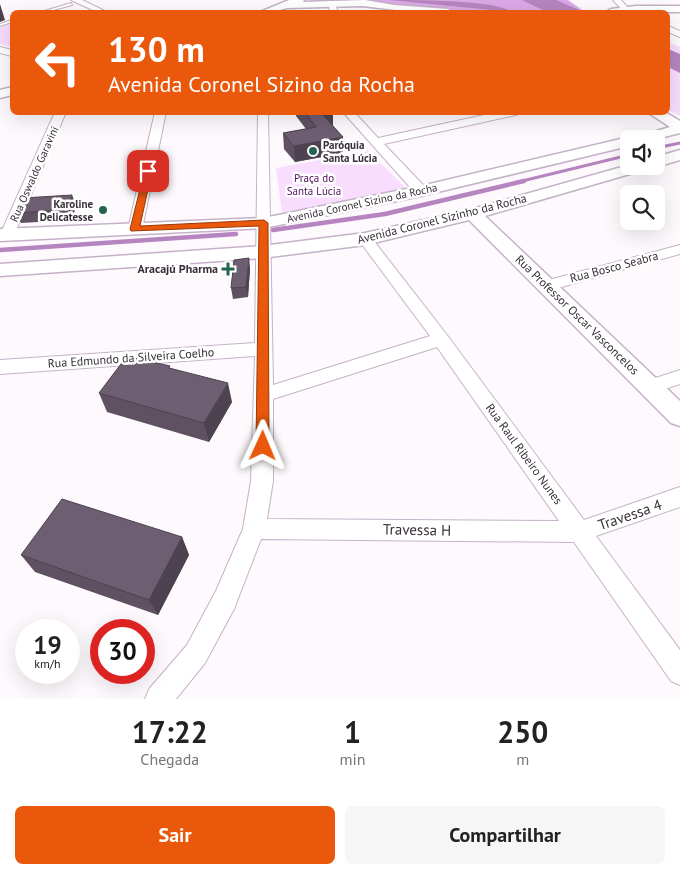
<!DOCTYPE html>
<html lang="pt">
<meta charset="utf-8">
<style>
:root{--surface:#fff;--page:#f6f6f6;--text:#222;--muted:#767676;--accent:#ea580c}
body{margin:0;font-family:"PT Sans",sans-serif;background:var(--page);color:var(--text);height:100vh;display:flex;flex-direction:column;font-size:19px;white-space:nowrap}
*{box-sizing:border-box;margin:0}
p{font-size:16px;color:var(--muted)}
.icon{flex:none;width:28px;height:28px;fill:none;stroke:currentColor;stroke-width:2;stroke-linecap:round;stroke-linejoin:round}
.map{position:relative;height:699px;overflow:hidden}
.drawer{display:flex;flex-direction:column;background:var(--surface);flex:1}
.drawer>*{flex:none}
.guide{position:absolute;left:10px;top:10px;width:660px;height:105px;border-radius:8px;box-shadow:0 5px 20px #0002;background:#ea580c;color:#fff;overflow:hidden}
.fabs{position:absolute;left:620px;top:130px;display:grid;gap:10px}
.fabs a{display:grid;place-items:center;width:45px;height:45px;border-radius:8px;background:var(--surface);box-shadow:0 5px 20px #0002;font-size:25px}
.speed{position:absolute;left:15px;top:619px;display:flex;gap:10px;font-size:25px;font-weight:700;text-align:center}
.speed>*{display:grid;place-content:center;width:65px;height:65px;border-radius:50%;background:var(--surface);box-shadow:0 5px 20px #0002;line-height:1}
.speed small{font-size:12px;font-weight:400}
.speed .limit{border:8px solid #d22;background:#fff;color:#111}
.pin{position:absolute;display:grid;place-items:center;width:42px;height:42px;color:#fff;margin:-21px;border-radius:10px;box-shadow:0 2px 8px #0006}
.me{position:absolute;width:55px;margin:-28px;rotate:1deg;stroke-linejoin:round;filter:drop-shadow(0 0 4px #0008)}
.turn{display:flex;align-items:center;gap:18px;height:105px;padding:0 15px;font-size:22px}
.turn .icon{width:65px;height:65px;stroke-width:2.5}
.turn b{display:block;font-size:35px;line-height:42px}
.eta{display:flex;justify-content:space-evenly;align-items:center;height:85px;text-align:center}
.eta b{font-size:30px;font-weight:700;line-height:35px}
.cta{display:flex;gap:10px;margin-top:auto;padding:10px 15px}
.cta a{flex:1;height:58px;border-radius:8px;background:var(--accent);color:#fff;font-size:20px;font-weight:700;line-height:58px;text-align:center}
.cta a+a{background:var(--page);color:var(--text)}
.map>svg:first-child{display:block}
.green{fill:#f9ddfe}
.forest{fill:#dba9e6}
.water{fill:#b685c0}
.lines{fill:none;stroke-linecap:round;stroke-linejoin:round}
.stream-far1{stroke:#b685c0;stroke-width:3}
.stream{stroke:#b685c0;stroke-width:4.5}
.service-casing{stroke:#c5b2c8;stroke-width:2}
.minor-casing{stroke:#c5b2c8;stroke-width:2}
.tertiary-casing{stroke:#c5b2c8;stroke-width:3}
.service{fill:#fff;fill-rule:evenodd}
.minor{fill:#fff;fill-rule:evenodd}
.tertiary{fill:#fff;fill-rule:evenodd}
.wall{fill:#5f5162}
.shaded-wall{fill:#4d4250}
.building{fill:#6e5e72;stroke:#4d4250}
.route{fill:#ea580c;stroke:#983908}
.poi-dot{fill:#256451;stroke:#fff;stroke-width:2}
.labels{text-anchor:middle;stroke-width:5;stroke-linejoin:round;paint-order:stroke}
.far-poi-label{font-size:11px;font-weight:bold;fill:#372f38;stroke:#fff;text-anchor:start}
.far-street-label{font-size:11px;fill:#372f38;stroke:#fff}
.far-park-label{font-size:11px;fill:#4e115a;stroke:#fff}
.street-label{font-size:12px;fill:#372f38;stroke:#fff}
.poi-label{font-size:12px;font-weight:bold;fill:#372f38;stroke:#fff;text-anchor:end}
.near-street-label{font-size:15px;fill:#372f38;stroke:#fff}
</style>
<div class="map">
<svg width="680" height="699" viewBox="0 0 680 699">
<rect width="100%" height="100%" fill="#fdf9fd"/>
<!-- green -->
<path class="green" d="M 12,24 L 12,47 L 0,44 L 0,27 Z
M 668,42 L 680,47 L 680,116 L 668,110 Z
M 368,151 L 407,189 L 317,208 L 282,212 L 276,168 Z"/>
<!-- forest -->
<path class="forest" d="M 358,0 L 568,0 L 585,12 L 471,12 L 374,3 Z"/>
<!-- water -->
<path class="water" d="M 390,0 C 413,0 497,0 512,12 Z
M 522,0 L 556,0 L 584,12 L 547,12 Z
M 668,49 L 680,54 L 680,73 L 668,67 Z"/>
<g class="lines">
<!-- stream-far1 -->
<path class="stream-far1" d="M 656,148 L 680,143
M 518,182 L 629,155"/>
<!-- stream -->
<path class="stream" d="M 273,230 L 385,214 L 524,181
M 0,250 L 236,234"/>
<defs>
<path id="service" d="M 71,3 L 72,5 L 46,12 L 41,12 Z
M 12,20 L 12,22 L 0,26 L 0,24 Z"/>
<path id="minor" d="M 71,0 L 82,0 L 107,12 L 97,12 Z
M 613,0 L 621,0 L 632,12 L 624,12 Z
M 328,1 L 334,1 L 338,12 L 330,12 Z
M 668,26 L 680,31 L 680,37 L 668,32 Z
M 0,47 L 12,50 L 12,56 L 0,53 Z
M 55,112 L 66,112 L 14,235 L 12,238 L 2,238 L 0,235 Z
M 155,112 L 166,112 L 142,229 L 140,232 L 130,232 L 128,229 Z
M 258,112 L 268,112 L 273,385 L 430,336 L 358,239 L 360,236 L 370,236 L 447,335 L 584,520 L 680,487 L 680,507 L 596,536 L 680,650 L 680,685 L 671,681 L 574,542 L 261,539 L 234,609 L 205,663 L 176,699 L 145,699 L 149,689 L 187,645 L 216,591 L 243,529 L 251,481 L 255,356 L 0,374 L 0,360 L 255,343 ZM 437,347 L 559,521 L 267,519 L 273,481 L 273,399 Z
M 343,112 L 354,112 L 378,138 L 498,112 L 521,112 L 516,115 L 384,144 L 426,188 L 428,191 L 426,194 L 416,194 Z
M 680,245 L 680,254 L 547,291 L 541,290 L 539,286 L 541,282 Z
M 680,370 L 680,384 L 650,394 L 643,392 L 641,387 L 643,382 Z"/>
<path id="tertiary" d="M 289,0 L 304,0 L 303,2 L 365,0 L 394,5 L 448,9 L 453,12 L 413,12 L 362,6 L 287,8 L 273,12 L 260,12 Z
M 636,6 L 680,6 L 680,12 L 606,12 L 611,9 Z
M 12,87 L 12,95 L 0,98 L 0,90 Z
M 647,112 L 665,112 L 680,121 L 680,133 L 656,139 L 629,139 L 629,146 L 421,196 L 264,228 L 0,241 L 0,229 L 264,218 L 421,186 L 629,137 L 633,138 L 670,127 Z
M 680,150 L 680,160 L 656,167 L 654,166 L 656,166 L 656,157 Z
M 629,165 L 629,166 L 649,166 L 647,169 L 485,216 L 680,401 L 680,426 L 671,423 L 469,220 L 365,245 L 262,258 L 0,276 L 0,264 L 262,246 L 365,233 L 469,210 Z"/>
</defs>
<!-- service casing -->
<use href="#service" class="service-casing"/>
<!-- minor casing -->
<use href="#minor" class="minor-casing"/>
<!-- tertiary casing -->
<use href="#tertiary" class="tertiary-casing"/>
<!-- service -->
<use href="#service" class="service"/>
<!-- minor -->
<use href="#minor" class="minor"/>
<!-- tertiary -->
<use href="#tertiary" class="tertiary"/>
</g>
<!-- wall -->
<path class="wall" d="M 296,112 L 331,112 L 333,114 L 333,126 L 343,137 L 343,153 L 295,162 L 284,149 L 283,133 L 306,129 L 296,116 Z
M 76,205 L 72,220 L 21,223 L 16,213 Z
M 250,268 L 248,297 L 233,299 L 231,288 Z
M 171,368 L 232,402 L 209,442 L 107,412 L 99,393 Z
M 182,537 L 189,555 L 158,615 L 35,572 L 21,555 Z"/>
<!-- shaded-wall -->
<path class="shaded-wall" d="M 0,4 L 5,20 L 0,22 Z
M 333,114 L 333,130 L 323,115 Z
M 343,137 L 343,153 L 295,162 L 294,146 Z
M 72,195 L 76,205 L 72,220 L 68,210 Z
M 249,258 L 250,268 L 248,297 L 246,287 Z
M 228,383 L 232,402 L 209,442 L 204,423 Z
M 182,537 L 189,555 L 158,615 L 149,600 Z"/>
<!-- building -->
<path class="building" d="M 305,112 L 331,112 L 333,114 L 323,115 L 343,137 L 294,146 L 283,133 L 316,127 Z
M 72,195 L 68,210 L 16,213 L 23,198 Z
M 249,258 L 246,287 L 231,288 L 234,260 Z
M 127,356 L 170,366 L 169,368 L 228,383 L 204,423 L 99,393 Z
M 62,499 L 182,537 L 149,600 L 21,555 Z"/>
<!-- route -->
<path class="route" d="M 145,169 L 152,171 L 140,226 L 264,220 L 268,223 L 269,446 L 268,450 L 263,452 L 258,450 L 256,446 L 259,226 L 131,231 L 130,229 Z"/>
<!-- markers -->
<g class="poi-dot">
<circle cx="313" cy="151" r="5"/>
<circle cx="103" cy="210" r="5"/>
<path d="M225.5 261.5h5v5h5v5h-5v5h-5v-5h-5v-5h5z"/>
</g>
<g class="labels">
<!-- far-poi labels -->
<g class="far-poi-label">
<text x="323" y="149">Paróquia<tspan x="323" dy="13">Santa Lúcia</tspan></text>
<text x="93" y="208" text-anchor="end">Karoline<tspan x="93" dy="13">Delicatesse</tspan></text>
</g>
<!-- far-street labels -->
<g class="far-street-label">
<text transform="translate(34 174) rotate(-66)" y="4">Rua Oswaldo Garavini</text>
<text transform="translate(362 203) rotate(-12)" y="4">Avenida Coronel Sizino da Rocha</text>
</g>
<!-- far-park labels -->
<g class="far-park-label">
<text x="314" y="182">Praça do<tspan x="314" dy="13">Santa Lúcia</tspan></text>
</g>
<!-- street labels -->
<g class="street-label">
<text transform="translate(442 219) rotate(-14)" y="4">Avenida Coronel Sizinho da Rocha</text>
<text transform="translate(614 267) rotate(-15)" y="4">Rua Bosco Seabra</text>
<text transform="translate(577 315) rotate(44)" y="4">Rua Professor Oscar Vasconcelos</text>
<text transform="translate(131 358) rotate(-4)" y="4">Rua Edmundo da Silveira Coelho</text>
<text transform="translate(524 454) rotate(54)" y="4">Rua Raul Ribeiro Nunes</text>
</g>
<!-- poi labels -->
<g class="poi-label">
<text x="218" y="273">Aracajú Pharma</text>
</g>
<!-- near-street labels -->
<g class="near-street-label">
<text transform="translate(630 515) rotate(-19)" y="5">Travessa 4</text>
<text transform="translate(417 530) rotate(1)" y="5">Travessa H</text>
</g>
</g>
</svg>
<div class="fabs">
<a><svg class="icon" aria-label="sound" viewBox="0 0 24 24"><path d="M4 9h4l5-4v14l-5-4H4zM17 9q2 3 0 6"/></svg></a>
<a><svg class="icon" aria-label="search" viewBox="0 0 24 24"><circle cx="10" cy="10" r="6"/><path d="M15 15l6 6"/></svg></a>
</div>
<div class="speed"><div>19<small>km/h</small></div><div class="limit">30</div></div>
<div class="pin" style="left:148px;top:171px;background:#d93025"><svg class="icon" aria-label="arrive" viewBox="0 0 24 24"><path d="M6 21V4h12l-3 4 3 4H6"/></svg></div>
<svg class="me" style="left:263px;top:446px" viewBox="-20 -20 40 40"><path d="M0-17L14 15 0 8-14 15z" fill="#ea580c" stroke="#fff" stroke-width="4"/></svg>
<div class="guide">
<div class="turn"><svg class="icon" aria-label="left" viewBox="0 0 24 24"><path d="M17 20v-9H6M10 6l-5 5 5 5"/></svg><div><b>130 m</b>Avenida Coronel Sizino da Rocha</div></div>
</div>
</div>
<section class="drawer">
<div class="eta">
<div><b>17:22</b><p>Chegada</p></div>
<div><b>1</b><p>min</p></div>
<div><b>250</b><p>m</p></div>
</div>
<div class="cta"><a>Sair</a><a>Compartilhar</a></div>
</section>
